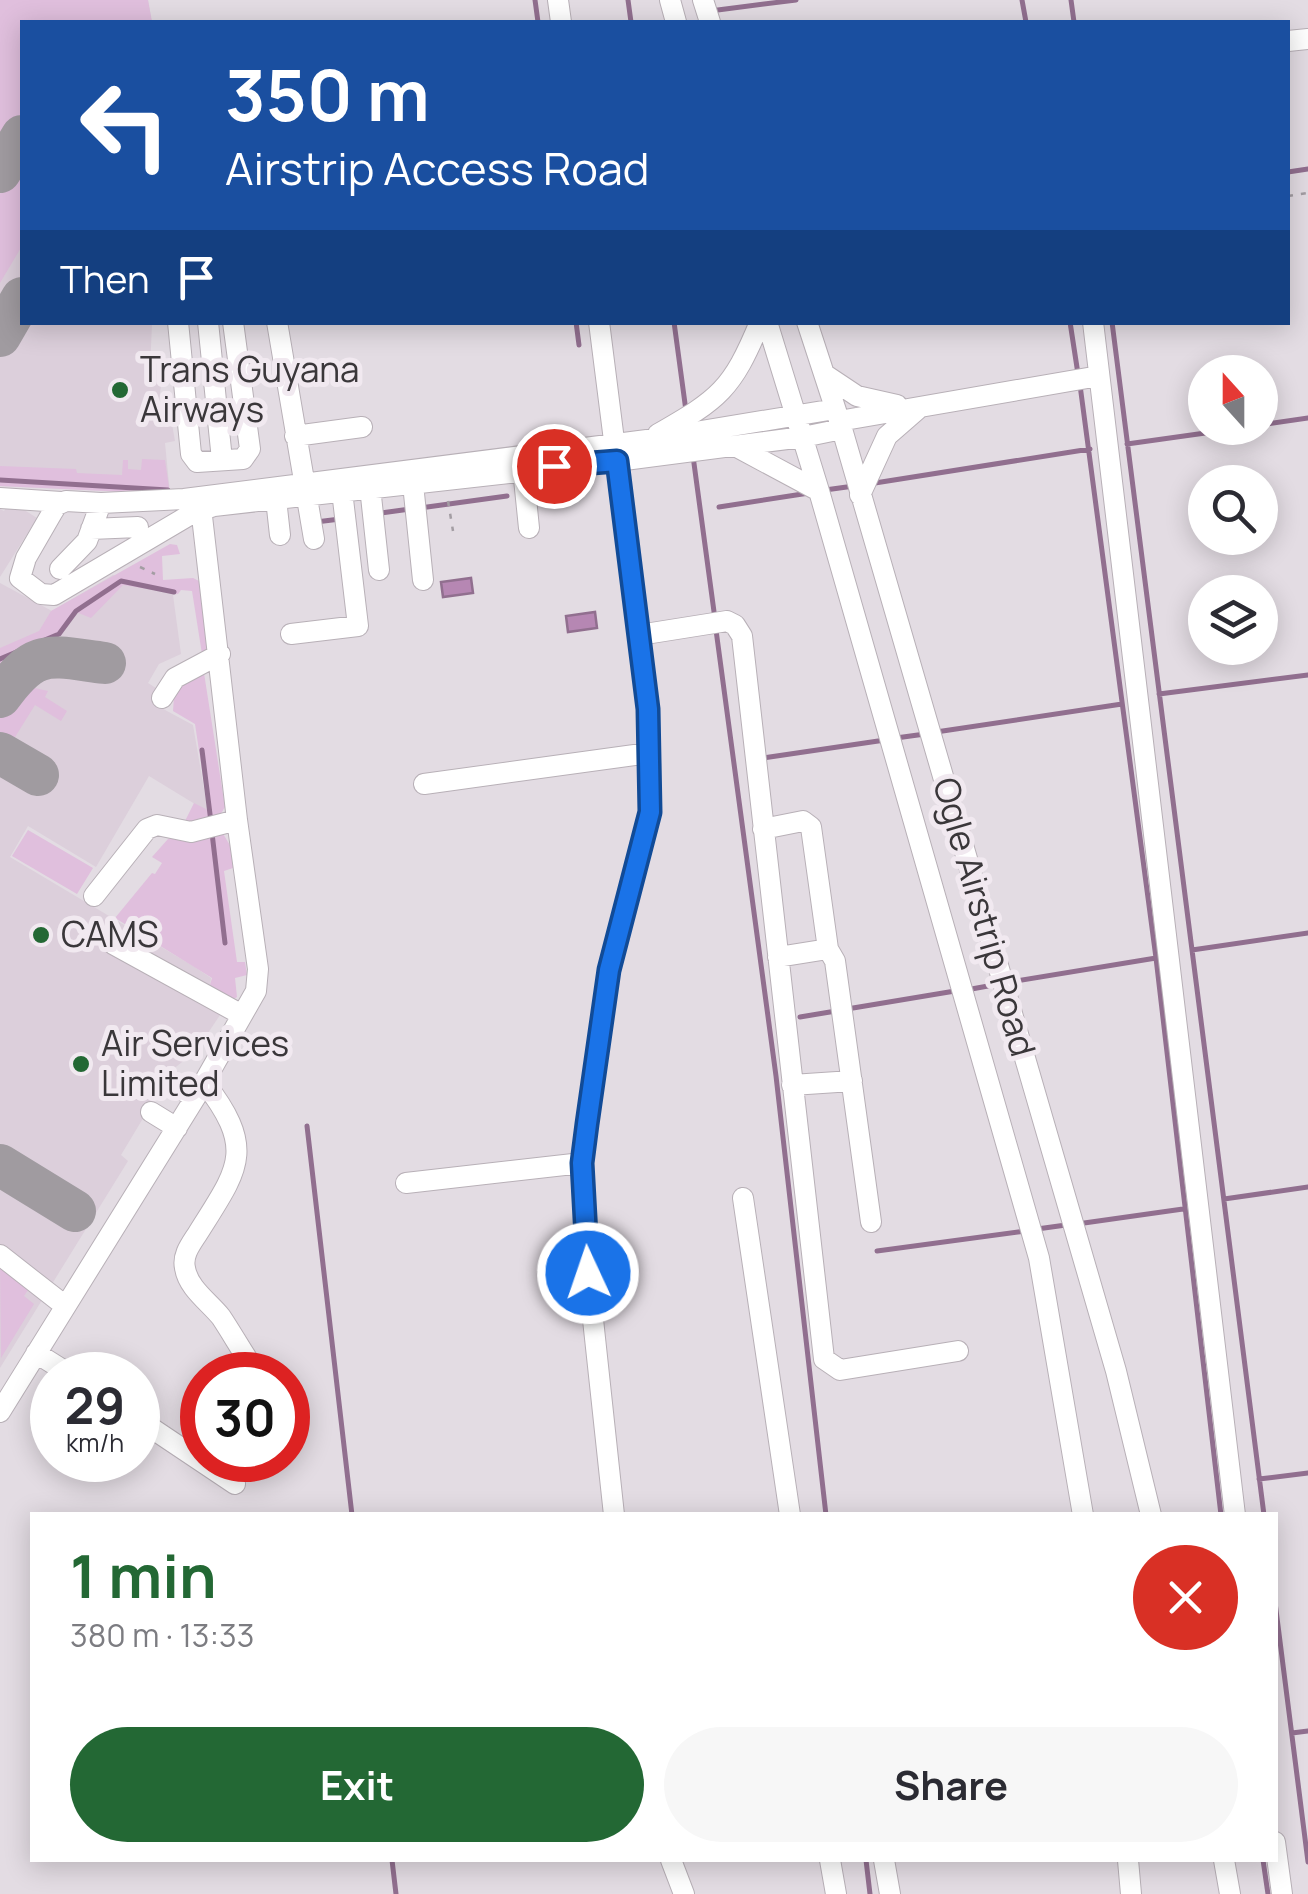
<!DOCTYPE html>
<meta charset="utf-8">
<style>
:root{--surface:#fff;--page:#f7f7f7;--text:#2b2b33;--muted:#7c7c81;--accent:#236834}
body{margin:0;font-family:Manrope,sans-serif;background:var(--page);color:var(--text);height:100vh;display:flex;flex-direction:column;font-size:38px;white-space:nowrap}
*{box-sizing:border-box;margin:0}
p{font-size:32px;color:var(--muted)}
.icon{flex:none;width:55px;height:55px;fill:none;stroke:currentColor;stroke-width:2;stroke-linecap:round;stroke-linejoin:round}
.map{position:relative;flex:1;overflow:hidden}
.sheet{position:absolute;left:30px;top:1512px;width:1248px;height:350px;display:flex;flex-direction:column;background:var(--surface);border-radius:0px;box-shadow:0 5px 25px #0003}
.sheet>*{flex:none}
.banner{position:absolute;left:20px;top:20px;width:1270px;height:305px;border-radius:0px;box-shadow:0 5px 25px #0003;background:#1a4fa0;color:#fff;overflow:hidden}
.needle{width:65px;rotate:339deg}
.fabs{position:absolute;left:1188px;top:355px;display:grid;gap:20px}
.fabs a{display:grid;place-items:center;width:90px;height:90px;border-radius:50%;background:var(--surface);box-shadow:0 5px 25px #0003;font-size:50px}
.speed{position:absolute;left:30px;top:1352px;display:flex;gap:20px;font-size:50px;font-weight:700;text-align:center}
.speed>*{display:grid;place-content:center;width:130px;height:130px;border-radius:50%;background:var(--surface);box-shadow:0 5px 25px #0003;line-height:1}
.speed small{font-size:25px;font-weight:400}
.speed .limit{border:15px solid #d22;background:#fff;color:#111}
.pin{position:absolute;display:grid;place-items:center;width:85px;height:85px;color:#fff;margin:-42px;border:5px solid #fff;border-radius:50%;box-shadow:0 2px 10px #0007}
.me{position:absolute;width:110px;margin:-55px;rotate:357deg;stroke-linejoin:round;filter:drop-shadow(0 0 8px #0008)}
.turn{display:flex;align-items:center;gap:35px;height:210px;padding:0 40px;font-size:45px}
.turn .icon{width:130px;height:130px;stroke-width:2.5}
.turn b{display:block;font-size:70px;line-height:85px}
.then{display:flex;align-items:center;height:95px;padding:0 40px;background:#0003;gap:20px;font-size:38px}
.round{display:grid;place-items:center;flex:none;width:105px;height:105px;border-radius:52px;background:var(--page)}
.head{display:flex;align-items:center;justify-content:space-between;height:170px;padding:0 40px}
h1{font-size:60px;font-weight:700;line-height:75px;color:var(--accent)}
.button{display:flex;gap:20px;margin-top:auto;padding:20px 40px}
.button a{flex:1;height:115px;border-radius:60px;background:var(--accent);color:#fff;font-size:40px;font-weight:700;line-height:115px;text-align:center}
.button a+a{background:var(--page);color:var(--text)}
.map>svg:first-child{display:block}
.built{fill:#dccfdb}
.green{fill:#e0bfdd}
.water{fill:#b687b3;stroke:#916f8f;stroke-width:2.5}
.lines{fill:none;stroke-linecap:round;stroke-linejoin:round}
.stream{stroke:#916f8f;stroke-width:5}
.taxiway{stroke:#a09ba0;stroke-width:42}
.minor-casing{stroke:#b8b0b7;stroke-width:22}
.path{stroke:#a39da3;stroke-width:2.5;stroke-dasharray:5 8;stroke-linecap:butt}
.minor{stroke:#fff;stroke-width:20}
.route-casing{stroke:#114b97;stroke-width:25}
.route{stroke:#1a73e8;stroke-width:18}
.poi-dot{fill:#236834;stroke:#f1e9f0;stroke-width:4}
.labels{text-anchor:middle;stroke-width:10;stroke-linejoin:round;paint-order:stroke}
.poi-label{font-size:35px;fill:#3a373a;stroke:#f1e9f0;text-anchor:start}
.street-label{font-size:35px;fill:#3a373a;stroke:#f1e9f0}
</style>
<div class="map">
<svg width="1308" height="1894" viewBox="0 0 1308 1894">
<rect width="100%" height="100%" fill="#e3dce3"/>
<!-- built -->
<path class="built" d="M 0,0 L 148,0 L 152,22 L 22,22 L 22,322 L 152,325 L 150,369 L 163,371 L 158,408 L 165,409 L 164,425 L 172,424 L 175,441 L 165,443 L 170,494 L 0,486 Z
M 10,501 L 37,518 L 0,577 L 0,509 L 4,511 Z
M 113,575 L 178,594 L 173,595 L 181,654 L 159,664 L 148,683 L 159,690 L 152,703 L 193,725 L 208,812 L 149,776 L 96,867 L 28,826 L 10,857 L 193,966 L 211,978 L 210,986 L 227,997 L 222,1012 L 196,1051 L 172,1070 L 121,1155 L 128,1161 L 0,1368 L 0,583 L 52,611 Z"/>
<!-- green -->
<path class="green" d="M 0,0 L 148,0 L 152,22 L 22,22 L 22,120 L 0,155 Z
M 22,172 L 22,246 L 0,283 L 0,194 L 12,176 Z
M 142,459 L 165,460 L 170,494 L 0,486 L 0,466 L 76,469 L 77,473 L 122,475 L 123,460 L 128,460 L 128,469 L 141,470 Z
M 170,544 L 177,545 L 180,554 L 162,556 L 163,580 L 193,578 L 203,583 L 208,650 L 202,654 L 192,591 L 181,590 L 178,594 L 123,585 L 91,618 L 76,612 L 59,637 L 68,645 L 63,650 C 41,650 18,658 0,672 L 0,648 L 39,631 L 51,611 Z
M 204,673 L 225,807 L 217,820 L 183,825 L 194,803 L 208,810 L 195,724 L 173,711 L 175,683 Z
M 26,686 L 48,691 L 45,697 L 67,711 L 61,721 L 35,705 L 7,750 L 0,746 L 0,705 L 11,692 Z
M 28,830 L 93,868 L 77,894 L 12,856 Z
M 222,832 L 231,847 L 233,868 L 224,871 L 237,962 L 245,962 L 247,975 L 235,978 L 237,997 L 232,1000 L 210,985 L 212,978 L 115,918 L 152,873 L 155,874 L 162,863 L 152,857 L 168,839 Z
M 0,1259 L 30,1287 L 24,1296 L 34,1304 L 1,1358 Z"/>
<!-- water -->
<path class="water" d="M 471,578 L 473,593 L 443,597 L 441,582 Z
M 595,612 L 597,628 L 568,632 L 566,616 Z"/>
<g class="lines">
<!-- stream -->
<path class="stream" d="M 535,0 L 538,22
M 628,0 L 631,22
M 1022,0 L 1026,22
M 1071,0 L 1074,22
M 710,11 L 796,0
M 1288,172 L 1308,169
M 576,322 L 579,345
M 674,322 L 686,411
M 1070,322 L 1078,374
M 1112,322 L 1264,1515
M 1080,385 L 1156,958 L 1221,1515
M 1260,425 L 1308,418
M 1127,444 L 1241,428
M 693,456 L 715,619
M 0,480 L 168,490
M 875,483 L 1090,449
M 825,490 L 854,486
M 719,507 L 809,493
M 420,508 L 507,496
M 381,513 L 410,509
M 316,522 L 340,519
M 716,630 L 776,1076 L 826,1515
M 0,659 L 59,634 L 76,611 L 121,581 L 174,592
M 1159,694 L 1308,675
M 936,732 L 1122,704
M 896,738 L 925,734
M 202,750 L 211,822
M 763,758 L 885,740
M 212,833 L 225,943
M 1192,950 L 1308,933
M 1010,982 L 1156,958
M 966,990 L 999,984
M 847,1009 L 955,991
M 800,1017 L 836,1011
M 307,1126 L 352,1515
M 1224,1199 L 1308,1187
M 1077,1224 L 1183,1209
M 1037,1229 L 1066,1225
M 877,1251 L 1026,1231
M 1259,1479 L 1308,1473
M 1275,1602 L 1308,1862
M 1292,1733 L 1308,1731
M 392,1860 L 396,1894
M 866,1860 L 870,1894
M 1263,1860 L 1268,1894"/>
<!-- taxiway -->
<path class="taxiway" d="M 0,172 L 22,136
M 0,336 L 22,298
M 0,697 C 36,647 49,656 105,663
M 0,753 L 38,775
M 0,1165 L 75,1211"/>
<defs>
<path id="minor" d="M 558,0 L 561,22
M 670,0 L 676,22
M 703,0 L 710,22
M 1288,41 L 1308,39
M 178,322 L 191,454 L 197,462 L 243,459 L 250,449 L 233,322
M 208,322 L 222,460
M 277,322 L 314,539
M 599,322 L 648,709 L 650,812 L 609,970 L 582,1163 L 588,1273 L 614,1515
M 767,322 L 819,491 L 1039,1258 L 1083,1515
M 807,322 L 842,429 L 1116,1371 L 1151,1515
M 1093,322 L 1235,1515
M 824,374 L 857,396 L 897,405
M 835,409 L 647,440 L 184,499 L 101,503 L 66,501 L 57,505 L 52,513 L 26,558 L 20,578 L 41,594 L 54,595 L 193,513 L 214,506 L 617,461 L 803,437 L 842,429
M 839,421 L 1099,376
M 658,434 C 719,399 732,390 760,322
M 295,436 L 362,427
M 735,446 L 819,491
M 523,469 L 529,528
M 413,484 L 423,580
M 370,487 L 379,570
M 860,495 L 887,436 L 918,409
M 0,498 L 61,502
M 276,499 L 280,535
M 91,529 L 138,527
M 60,569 L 87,541 L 101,503
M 291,634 L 358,626 L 342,491
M 639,635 L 727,621 L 735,625 L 742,636 L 824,1359 L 840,1370 L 958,1351
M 162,698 L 175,678 L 220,654
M 424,784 L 649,753
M 763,829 L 803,821 L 811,827 L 828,949 L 835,961 L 871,1222
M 94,896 L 147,829 L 157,825 L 191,832 L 237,820
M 113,944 L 242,1015
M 778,957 L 828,949
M 169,1082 L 195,1098
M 204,1082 C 257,1150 238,1169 198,1233 C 191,1244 182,1255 185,1268 C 188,1288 209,1302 221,1317 C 231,1332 240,1348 250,1363
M 792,1085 L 852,1081
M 151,1112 L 177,1128
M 406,1183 L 582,1163
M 743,1198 L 790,1515
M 0,1255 L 64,1305
M 36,1353 L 71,1375
M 0,1412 L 195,1098 L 256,991 L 258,969 L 237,820 L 200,499
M 138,1419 L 235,1484
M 1275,1842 L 1282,1894
M 671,1860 L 684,1894
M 830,1860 L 836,1894
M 884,1860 L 890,1894
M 1128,1860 L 1131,1894
M 1224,1860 L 1230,1894"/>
</defs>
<!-- minor casing -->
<use href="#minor" class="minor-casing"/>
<!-- path -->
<path class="path" d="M 1288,196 L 1308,193
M 448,501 L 453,531
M 140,567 L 155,574"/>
<!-- minor -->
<use href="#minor" class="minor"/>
</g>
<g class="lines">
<defs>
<path id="route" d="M 554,466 L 617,461 L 648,709 L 650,812 L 609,970 L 587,1124 L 582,1163 L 588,1273"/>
</defs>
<!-- route casing -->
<use href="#route" class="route-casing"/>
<!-- route -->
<use href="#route" class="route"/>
</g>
<!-- markers -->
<g class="poi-dot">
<circle cx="120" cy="390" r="10"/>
<circle cx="41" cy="935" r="10"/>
<circle cx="81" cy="1064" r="10"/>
</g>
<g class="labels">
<!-- poi labels -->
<g class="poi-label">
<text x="140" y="382">Trans Guyana<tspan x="140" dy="40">Airways</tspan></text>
<text x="61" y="947">CAMS</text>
<text x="101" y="1056">Air Services<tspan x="101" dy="40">Limited</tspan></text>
</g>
<!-- street labels -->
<g class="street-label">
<text transform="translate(984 917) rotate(74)" y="12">Ogle Airstrip Road</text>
</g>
</g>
</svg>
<div class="fabs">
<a><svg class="needle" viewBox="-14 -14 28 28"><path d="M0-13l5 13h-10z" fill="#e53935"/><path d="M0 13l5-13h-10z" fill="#7c7c81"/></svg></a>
<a><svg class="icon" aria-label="search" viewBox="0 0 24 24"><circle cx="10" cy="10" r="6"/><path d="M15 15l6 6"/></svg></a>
<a><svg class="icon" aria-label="layers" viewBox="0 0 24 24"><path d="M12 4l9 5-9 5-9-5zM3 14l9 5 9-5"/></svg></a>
</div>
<div class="speed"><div>29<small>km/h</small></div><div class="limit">30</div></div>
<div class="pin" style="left:554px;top:466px;background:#d93025"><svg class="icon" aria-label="arrive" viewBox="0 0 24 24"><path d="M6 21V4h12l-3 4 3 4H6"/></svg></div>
<svg class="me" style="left:588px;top:1273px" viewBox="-20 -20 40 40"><circle r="17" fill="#1a73e8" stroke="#fff" stroke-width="3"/><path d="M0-11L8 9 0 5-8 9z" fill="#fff"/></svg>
<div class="banner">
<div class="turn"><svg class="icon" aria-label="left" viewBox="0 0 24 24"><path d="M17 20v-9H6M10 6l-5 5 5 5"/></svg><div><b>350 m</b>Airstrip Access Road</div></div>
<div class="then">Then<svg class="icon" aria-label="arrive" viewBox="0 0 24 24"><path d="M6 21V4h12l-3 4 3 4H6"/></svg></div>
</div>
<section class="sheet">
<div class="head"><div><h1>1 min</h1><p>380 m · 13:33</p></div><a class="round" style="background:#d93025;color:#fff"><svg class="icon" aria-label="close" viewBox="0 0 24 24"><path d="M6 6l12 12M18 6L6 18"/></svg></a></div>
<div class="button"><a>Exit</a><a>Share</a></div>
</section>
</div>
